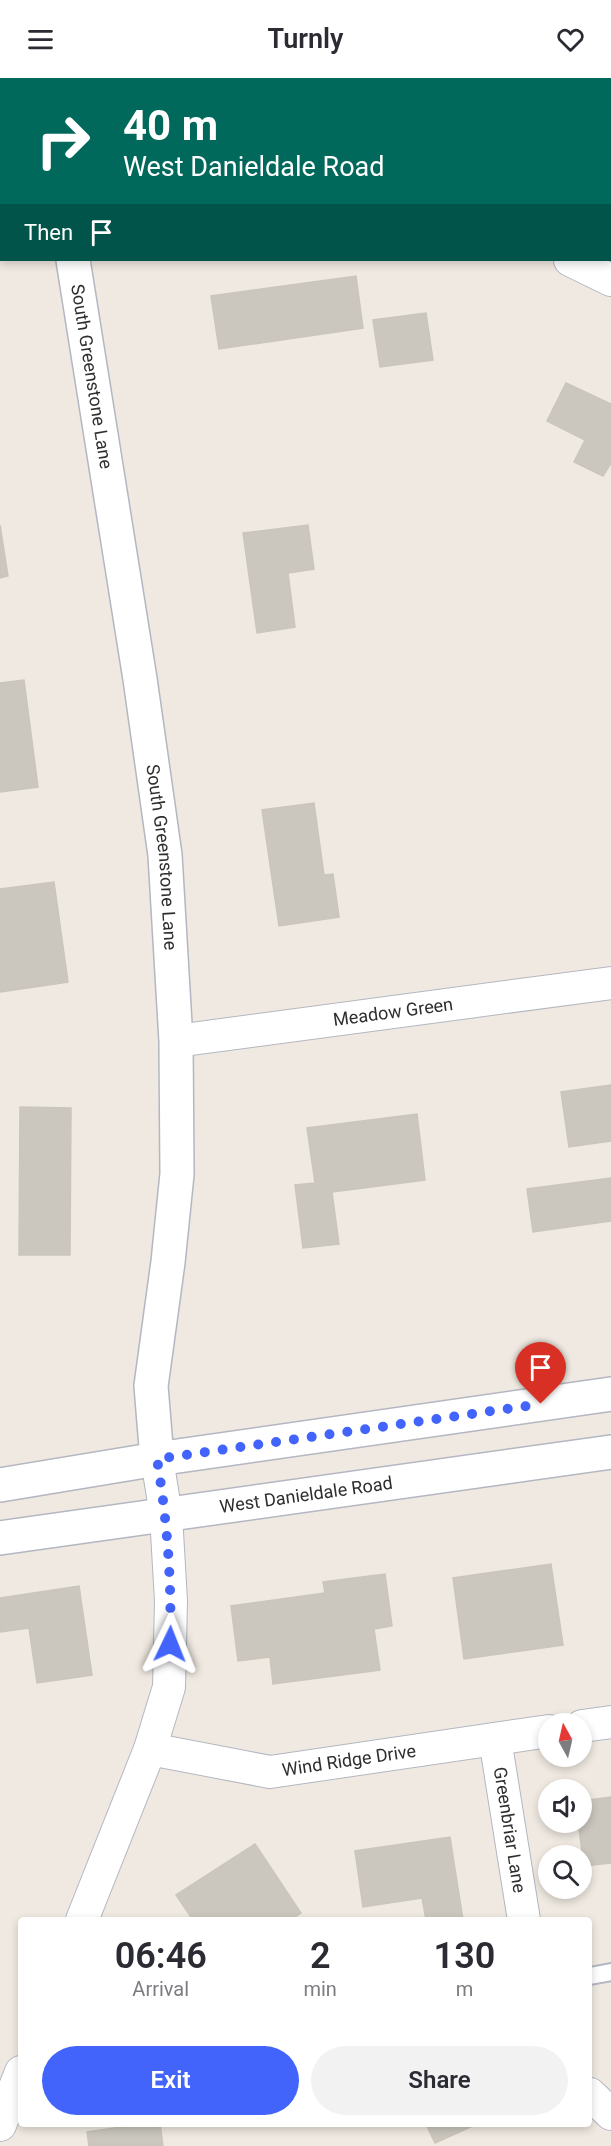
<!DOCTYPE html>
<style>
:root{--surface:#fff;--page:#f2f2f3;--text:#2b2b33;--muted:#7c7c81;--accent:#4264fb}
body{margin:0;font-family:Roboto,sans-serif;background:var(--page);color:var(--text);height:100vh;display:flex;flex-direction:column;font-size:22px;white-space:nowrap}
*{box-sizing:border-box;margin:0}
p{font-size:20px;color:var(--muted)}
.icon{flex:none;width:33px;height:33px;fill:none;stroke:currentColor;stroke-width:2;stroke-linecap:round;stroke-linejoin:round}
.map{position:relative;flex:1;overflow:hidden}
.sheet{position:absolute;left:18px;top:1839px;width:574px;height:210px;display:flex;flex-direction:column;background:var(--surface);border-radius:6px;box-shadow:0 3px 9px #0003}
.sheet>*{flex:none}
.guide{position:absolute;left:0px;top:0px;width:612px;height:183px;box-shadow:0 3px 9px #0003;background:#00695c;color:#fff;overflow:hidden}
.needle{width:39px;rotate:352deg}
.controls{position:absolute;left:538px;top:1635px;display:grid;gap:12px}
.controls a{display:grid;place-items:center;width:54px;height:54px;border-radius:50%;background:var(--surface);box-shadow:0 3px 9px #0003;font-size:30px}
.pin{position:absolute;display:grid;place-items:center;width:51px;height:51px;color:#fff;margin:-62px -26px;border-radius:50% 50% 50% 0;rotate:-45deg;box-shadow:0 0 6px #0007}
.pin .icon{rotate:45deg}
.me{position:absolute;width:66px;margin:-33px;rotate:2deg;stroke-linejoin:round;filter:drop-shadow(0 0 4px #0008)}
.turn{display:flex;align-items:center;gap:21px;height:126px;padding:0 24px;font-size:27px}
.turn .icon{width:78px;height:78px;stroke-width:2.5}
.turn b{display:block;font-size:42px;line-height:51px}
.then{display:flex;align-items:center;height:57px;padding:0 24px;background:#0003;gap:12px;font-size:22px}
.eta{display:flex;justify-content:space-evenly;align-items:center;height:102px;text-align:center}
.eta b{font-size:36px;font-weight:600;line-height:42px}
.primary-button{display:flex;gap:12px;margin-top:auto;padding:12px 24px}
.primary-button a{flex:1;height:69px;border-radius:36px;background:var(--accent);color:#fff;font-size:24px;font-weight:600;line-height:69px;text-align:center}
.primary-button a+a{background:var(--page);color:var(--text)}
header{display:flex;justify-content:space-between;align-items:center;height:78px;padding:0 24px;background:var(--surface);font-size:27px;font-weight:600}
.map>svg:first-child{display:block}
.building{fill:#cbc7bf;stroke:#cbc5ba;stroke-width:1.5}
.lines{fill:none;stroke-linecap:round;stroke-linejoin:round}
.lane-casing{stroke:#b4b7c1;stroke-width:20}
.street-casing{stroke:#b4b7c1;stroke-width:34}
.secondary-casing{stroke:#b4b7c1;stroke-width:36}
.lane{stroke:#fff;stroke-width:16}
.street{stroke:#fff;stroke-width:32}
.secondary{stroke:#fff;stroke-width:33}
.route{stroke:#4264fb;stroke-width:10;stroke-dasharray:0 18}
.labels{text-anchor:middle;stroke-width:5;stroke-linejoin:round;paint-order:stroke}
.street-label{font-size:18px;fill:#2e2e2e;stroke:#fff}
</style>
<header><svg class="icon" aria-label="menu" viewBox="0 0 24 24"><path d="M4 6h16M4 12h16M4 18h16"/></svg>Turnly<svg class="icon" aria-label="heart" viewBox="0 0 24 24"><path d="M12 20l-8-8c-3-5 5-10 8-4 3-6 11-1 8 4z"/></svg></header>
<div class="map">
<svg width="611" height="2068" viewBox="0 0 611 2068">
<rect width="100%" height="100%" fill="#efe9e1"/>
<!-- building -->
<path class="building" d="M 512,0 L 611,0 L 611,47 L 610,2 L 512,2 Z
M 356,198 L 363,250 L 219,271 L 211,218 Z
M 426,235 L 433,282 L 380,289 L 373,242 Z
M 566,305 L 611,326 L 611,385 L 603,398 L 574,384 L 585,362 L 547,343 Z
M 0,447 L 8,498 L 0,500 Z
M 308,447 L 314,491 L 288,495 L 295,549 L 257,555 L 243,455 Z
M 24,602 L 38,709 L 0,714 L 0,605 Z
M 314,725 L 324,797 L 333,796 L 339,839 L 279,848 L 262,732 Z
M 54,804 L 68,904 L 0,914 L 0,811 Z
M 611,1007 L 611,1063 L 569,1069 L 561,1014 Z
M 20,1029 L 71,1030 L 70,1177 L 19,1177 Z
M 417,1036 L 425,1102 L 332,1114 L 339,1166 L 303,1170 L 295,1107 L 315,1105 L 307,1050 Z
M 611,1100 L 611,1143 L 533,1154 L 527,1111 Z
M 551,1486 L 563,1567 L 464,1581 L 453,1500 Z
M 385,1496 L 392,1548 L 374,1551 L 380,1592 L 273,1606 L 270,1579 L 238,1583 L 231,1528 L 325,1515 L 323,1504 Z
M 79,1508 L 92,1597 L 37,1605 L 29,1550 L 0,1554 L 0,1520 Z
M 611,1719 L 611,1785 L 584,1788 L 578,1744 L 582,1744 L 582,1723 Z
M 450,1759 L 463,1842 L 426,1842 L 422,1820 L 363,1829 L 355,1773 Z
M 255,1766 L 301,1835 L 290,1842 L 193,1842 L 176,1817 Z
M 142,2046 L 160,2046 L 163,2068 L 89,2068 L 87,2054 Z
M 426,2046 L 477,2046 L 435,2065 Z"/>
<g class="lines">
<defs>
<path id="lane" d="M 590,1898 L 611,1894"/>
<g id="street">
<path d="M 570,182 L 611,202"/>
<path id="s1" d="M 176,963 L 611,905"/>
<path d="M 582,1648 L 611,1644"/>
<path id="s2" d="M 495,1661 L 524,1842"/>
<path id="s3" d="M 150,1671 L 270,1694 L 549,1653"/>
<path d="M 82,1842 L 150,1671 L 169,1609 L 171,1523 L 166,1437 L 157,1381"/>
<path d="M 590,2016 L 611,2036"/>
<path d="M 0,2047 L 21,1994"/>
</g>
<g id="secondary">
<path d="M 46,0 L 47,2"/>
<path id="s4" d="M 73,182 L 140,601 L 165,777 L 176,963 L 177,1096 L 168,1184 L 151,1308 L 157,1381"/>
<path d="M 0,1407 L 157,1381 L 611,1316"/>
<path id="s5" d="M 0,1460 L 611,1374"/>
</g>
</defs>
<!-- lane casing -->
<use href="#lane" class="lane-casing"/>
<!-- street casing -->
<use href="#street" class="street-casing"/>
<!-- secondary casing -->
<use href="#secondary" class="secondary-casing"/>
<!-- lane -->
<use href="#lane" class="lane"/>
<!-- street -->
<use href="#street" class="street"/>
<!-- secondary -->
<use href="#secondary" class="secondary"/>
</g>
<g class="lines">
<!-- route -->
<path class="route" d="M 170,1566 C 172,1503 167,1442 157,1381 L 541,1326"/>
</g>
<g class="labels">
<!-- street labels -->
<g class="street-label">
<text dy="6" stroke="none"><textPath href="#s4" startOffset="118">South Greenstone Lane</textPath></text>
<text dy="6" stroke="none"><textPath href="#s4" startOffset="604">South Greenstone Lane</textPath></text>
<text dy="6" stroke="none"><textPath href="#s1" startOffset="219">Meadow Green</textPath></text>
<text dy="6" stroke="none"><textPath href="#s5" startOffset="309">West Danieldale Road</textPath></text>
<text dy="6" stroke="none"><textPath href="#s3" startOffset="202">Wind Ridge Drive</textPath></text>
<text dy="6" stroke="none"><textPath href="#s2" startOffset="92">Greenbriar Lane</textPath></text>
</g>
</g>
</svg>
<div class="controls">
<a><svg class="needle" viewBox="-14 -14 28 28"><path d="M0-13l5 13h-10z" fill="#e53935"/><path d="M0 13l5-13h-10z" fill="#7c7c81"/></svg></a>
<a><svg class="icon" aria-label="sound" viewBox="0 0 24 24"><path d="M4 9h4l5-4v14l-5-4H4zM17 9q2 3 0 6"/></svg></a>
<a><svg class="icon" aria-label="search" viewBox="0 0 24 24"><circle cx="10" cy="10" r="6"/><path d="M15 15l6 6"/></svg></a>
</div>
<div class="pin" style="left:541px;top:1326px;background:#d93025"><svg class="icon" aria-label="arrive" viewBox="0 0 24 24"><path d="M6 21V4h12l-3 4 3 4H6"/></svg></div>
<svg class="me" style="left:170px;top:1566px" viewBox="-20 -20 40 40"><path d="M0-17L14 15 0 8-14 15z" fill="#4264fb" stroke="#fff" stroke-width="4"/></svg>
<div class="guide">
<div class="turn"><svg class="icon" aria-label="right" viewBox="0 0 24 24"><path d="M7 20v-9h11M14 6l5 5-5 5"/></svg><div><b>40 m</b>West Danieldale Road</div></div>
<div class="then">Then<svg class="icon" aria-label="arrive" viewBox="0 0 24 24"><path d="M6 21V4h12l-3 4 3 4H6"/></svg></div>
</div>
<section class="sheet">
<div class="eta">
<div><b>06:46</b><p>Arrival</p></div>
<div><b>2</b><p>min</p></div>
<div><b>130</b><p>m</p></div>
</div>
<div class="primary-button"><a>Exit</a><a>Share</a></div>
</section>
</div>
